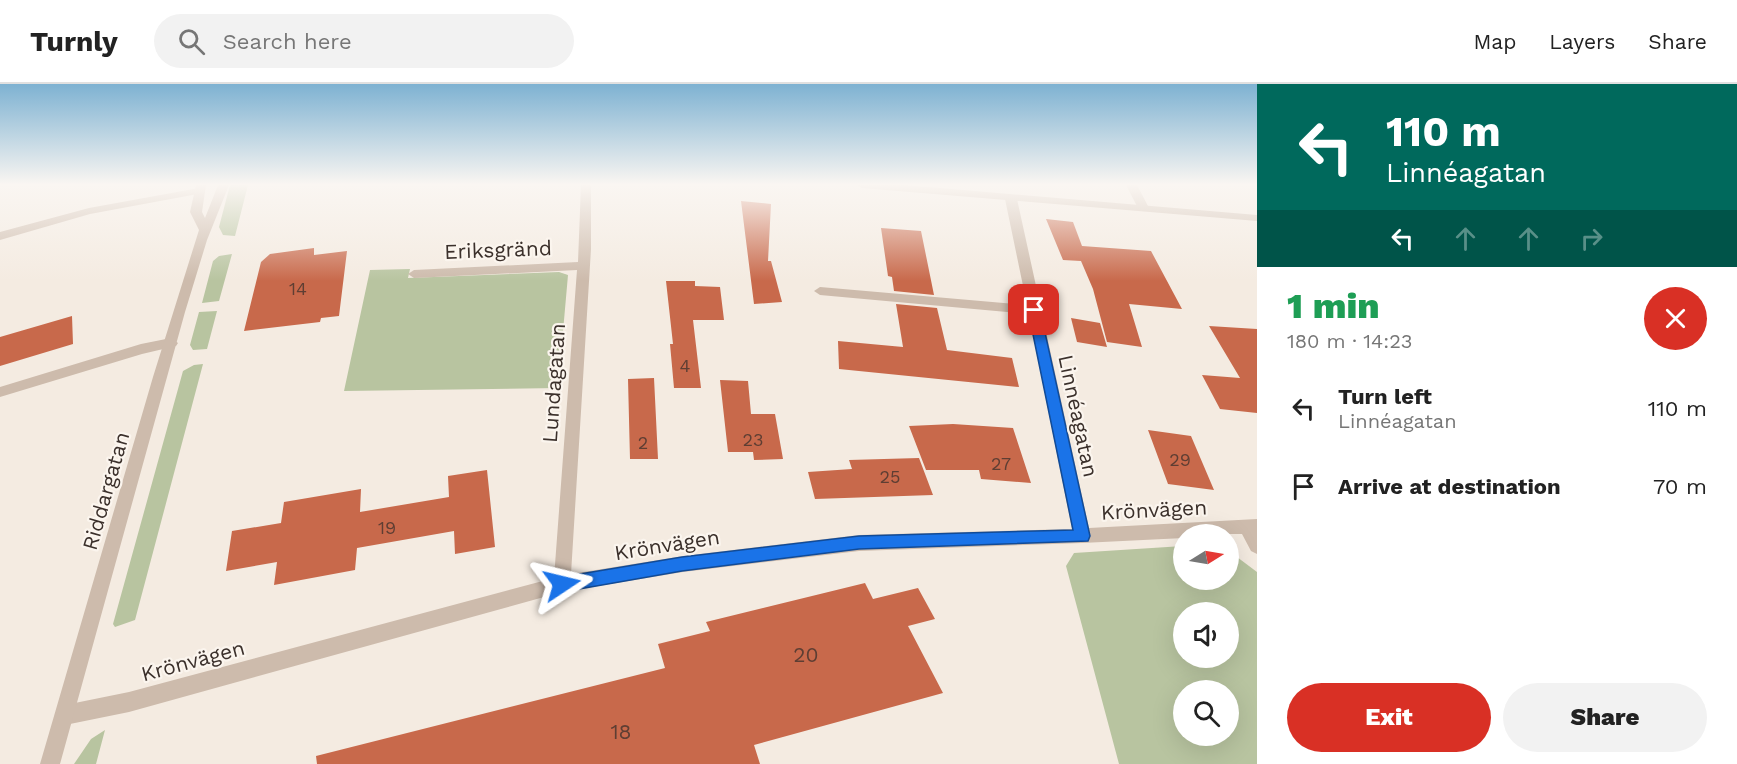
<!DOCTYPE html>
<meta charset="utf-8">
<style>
:root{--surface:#fff;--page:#f2f2f2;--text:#222;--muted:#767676;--line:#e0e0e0;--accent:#d93025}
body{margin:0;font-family:"Work Sans",sans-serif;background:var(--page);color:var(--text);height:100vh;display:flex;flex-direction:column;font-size:22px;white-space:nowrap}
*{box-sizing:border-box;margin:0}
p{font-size:20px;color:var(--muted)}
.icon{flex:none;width:33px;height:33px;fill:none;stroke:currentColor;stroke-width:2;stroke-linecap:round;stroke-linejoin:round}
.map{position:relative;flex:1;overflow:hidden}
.panel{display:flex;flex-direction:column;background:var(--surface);width:480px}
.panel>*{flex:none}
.top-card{background:#00695c;color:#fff;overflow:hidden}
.needle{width:39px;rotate:79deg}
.tools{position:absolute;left:1173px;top:440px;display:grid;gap:12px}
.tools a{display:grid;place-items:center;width:66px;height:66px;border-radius:50%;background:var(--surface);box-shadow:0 6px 24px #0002;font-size:30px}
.pin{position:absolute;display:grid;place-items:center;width:51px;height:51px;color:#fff;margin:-26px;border-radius:12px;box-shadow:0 3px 9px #0006}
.me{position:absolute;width:66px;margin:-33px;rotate:80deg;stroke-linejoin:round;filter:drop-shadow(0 0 4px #0008)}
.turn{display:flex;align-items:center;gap:21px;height:126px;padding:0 30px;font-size:27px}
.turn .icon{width:78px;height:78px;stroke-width:2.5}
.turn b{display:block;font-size:42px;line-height:51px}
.lanes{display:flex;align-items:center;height:57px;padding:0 30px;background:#0003;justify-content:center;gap:30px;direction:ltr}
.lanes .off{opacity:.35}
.round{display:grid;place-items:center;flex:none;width:63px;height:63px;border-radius:32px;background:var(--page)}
.head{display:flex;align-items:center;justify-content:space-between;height:102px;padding:0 30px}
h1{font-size:36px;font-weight:800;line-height:45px;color:#1e9e55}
.cta{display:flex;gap:12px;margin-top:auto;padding:12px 30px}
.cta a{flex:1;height:69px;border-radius:36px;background:var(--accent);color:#fff;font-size:24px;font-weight:800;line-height:69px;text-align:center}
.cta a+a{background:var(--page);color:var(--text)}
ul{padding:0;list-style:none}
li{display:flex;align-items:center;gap:18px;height:78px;padding:0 30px}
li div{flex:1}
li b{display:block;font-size:22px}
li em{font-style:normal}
header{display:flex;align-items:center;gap:36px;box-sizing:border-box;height:84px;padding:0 30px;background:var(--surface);border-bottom:2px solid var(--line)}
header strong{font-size:28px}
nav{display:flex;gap:33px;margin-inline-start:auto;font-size:21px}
.search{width:420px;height:54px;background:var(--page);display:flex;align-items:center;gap:15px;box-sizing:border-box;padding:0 21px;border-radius:33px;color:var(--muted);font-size:22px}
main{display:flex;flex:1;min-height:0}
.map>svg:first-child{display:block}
.green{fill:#b8c4a0;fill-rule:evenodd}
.building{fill:#c8694b}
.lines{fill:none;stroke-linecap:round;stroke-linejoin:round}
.minor{fill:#cdbbac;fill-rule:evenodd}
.tertiary{fill:#cdbbac;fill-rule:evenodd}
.route{fill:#1a73e8;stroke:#114b97;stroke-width:1.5}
.labels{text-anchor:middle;stroke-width:4.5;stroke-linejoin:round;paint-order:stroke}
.number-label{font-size:18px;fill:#5e3e33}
.street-label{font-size:21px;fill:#3b302b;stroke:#fbf5ee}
.near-number-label{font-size:21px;fill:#5e3e33}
</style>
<header>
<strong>Turnly</strong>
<div class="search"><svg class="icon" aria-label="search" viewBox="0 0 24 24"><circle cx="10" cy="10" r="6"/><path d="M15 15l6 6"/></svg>Search here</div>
<nav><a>Map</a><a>Layers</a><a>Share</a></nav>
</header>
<main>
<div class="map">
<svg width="1257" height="680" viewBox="0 0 1257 680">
<rect width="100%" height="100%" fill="#f4ebe1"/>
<!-- green -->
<path class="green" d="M 230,101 L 248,101 L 235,152 L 223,151 L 219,143 Z
M 232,170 L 219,217 L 202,219 L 213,177 L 219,172 Z
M 410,185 L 408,194 L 559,188 L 568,191 L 558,304 L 344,307 L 370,186 Z
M 217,227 L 207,265 L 193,266 L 190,261 L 199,228 Z
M 203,280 L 135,536 L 115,543 L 113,540 L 183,287 L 194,281 Z
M 1183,462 L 1184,495 L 1228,495 L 1229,467 L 1257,488 L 1257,680 L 1119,680 L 1066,482 L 1074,469 ZM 1184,528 L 1228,528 L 1228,573 L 1184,573 ZM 1184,606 L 1228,606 L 1228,651 L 1184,651 Z
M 105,646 L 96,680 L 74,680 L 91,655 Z"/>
<!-- building -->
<path class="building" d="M 741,117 L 771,120 L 768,177 L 771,177 L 782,218 L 754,220 Z
M 1046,135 L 1073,138 L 1082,162 L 1151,167 L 1182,225 L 1129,220 L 1142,263 L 1107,258 L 1093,205 L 1081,177 L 1063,176 Z
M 881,144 L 921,147 L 934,211 L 894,207 L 892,193 L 888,192 Z
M 314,164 L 314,171 L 347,167 L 339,232 L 321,234 L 320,238 L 244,247 L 261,178 L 270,170 Z
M 666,197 L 695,197 L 695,202 L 720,203 L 724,236 L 693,236 L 701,304 L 674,304 L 670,260 L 673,260 Z
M 896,220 L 937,224 L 947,266 L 1012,274 L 1019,303 L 839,285 L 838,257 L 903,263 Z
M 72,232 L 73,260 L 0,282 L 0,253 Z
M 1071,234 L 1100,239 L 1107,263 L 1077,258 Z
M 1209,242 L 1257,245 L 1257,329 L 1220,325 L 1202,291 L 1240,294 Z
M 654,294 L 658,375 L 630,375 L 628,295 Z
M 720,296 L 748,297 L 751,330 L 775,330 L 783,375 L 754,376 L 753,368 L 728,368 Z
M 953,340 L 1013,344 L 1031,399 L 981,395 L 979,386 L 926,386 L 909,342 Z
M 1148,346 L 1191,352 L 1214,406 L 1168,400 Z
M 919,374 L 933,411 L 815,415 L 808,388 L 852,385 L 849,376 Z
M 487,386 L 495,463 L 455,470 L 454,447 L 357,464 L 355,486 L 274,501 L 277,478 L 226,487 L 232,447 L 281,439 L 284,418 L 361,405 L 360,428 L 449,413 L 448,392 Z
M 865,499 L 873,515 L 918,504 L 935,535 L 908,542 L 943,609 L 754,661 L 760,680 L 317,680 L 316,672 L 665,584 L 658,560 L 710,547 L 706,538 Z"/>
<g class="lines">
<!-- minor -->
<path class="minor" d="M 581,101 L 591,101 L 591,165 L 571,490 L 683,472 L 859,451 L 1072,445 L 1029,230 L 820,211 L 814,207 L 820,203 L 1027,221 L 1005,115 L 1011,112 L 1017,115 L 1089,444 L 1257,435 L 1257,470 L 1251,467 L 1242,450 L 1184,450 L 1184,454 L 1082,459 L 859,467 L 683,488 L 562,508 L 129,628 L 65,641 L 58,638 L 55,631 L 58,624 L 65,621 L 129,608 L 554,494 L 577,186 L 414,194 L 408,190 L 414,186 L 578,178 Z
M 1126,101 L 1137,101 L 1149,124 L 1147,126 L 1139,126 Z
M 199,104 L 203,105 L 203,109 L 90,130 L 0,156 L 0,148 L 89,124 Z
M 171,254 L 178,259 L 176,262 L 142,270 L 0,313 L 0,303 L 141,260 Z"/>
<!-- tertiary -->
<path class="tertiary" d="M 196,101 L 206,101 L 202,128 L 205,134 L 218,101 L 229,101 L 207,156 L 185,228 L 60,680 L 40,680 L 153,293 L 199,146 L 190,128 Z
M 857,101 L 905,101 L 1257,131 L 1257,137 L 862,104 Z"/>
</g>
<!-- sky -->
<linearGradient id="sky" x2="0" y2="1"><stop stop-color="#7eb2d2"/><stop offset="0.51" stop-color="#faf6f2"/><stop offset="1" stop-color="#faf6f2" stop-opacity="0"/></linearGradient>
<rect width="1257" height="197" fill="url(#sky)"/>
<!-- route -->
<path class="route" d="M 1034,222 L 1040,226 L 1090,452 L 1088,457 L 859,465 L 682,487 L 562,508 L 556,506 L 553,500 L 556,495 L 562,493 L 682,473 L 859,452 L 1073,446 L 1028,226 Z"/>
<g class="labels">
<!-- number labels -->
<g class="number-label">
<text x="298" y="211">14</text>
<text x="685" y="288">4</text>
<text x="753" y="362">23</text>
<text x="643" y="365">2</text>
<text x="1180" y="382">29</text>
<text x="1001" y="386">27</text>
<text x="890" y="399">25</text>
<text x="387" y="450">19</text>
</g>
<!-- street labels -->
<g class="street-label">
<text transform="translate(498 166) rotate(-2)" y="7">Eriksgränd</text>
<text transform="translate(554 299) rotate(-86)" y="7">Lundagatan</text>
<text transform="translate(1078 332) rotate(78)" y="7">Linnéagatan</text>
<text transform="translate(106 407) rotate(-74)" y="7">Riddargatan</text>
<text transform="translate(1154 426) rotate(-3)" y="7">Krönvägen</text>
<text transform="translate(667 461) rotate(-9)" y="7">Krönvägen</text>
<text transform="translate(193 577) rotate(-15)" y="7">Krönvägen</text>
</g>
<!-- near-number labels -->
<g class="near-number-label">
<text x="806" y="578">20</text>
<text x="621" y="655">18</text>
</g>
</g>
</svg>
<div class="tools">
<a><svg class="needle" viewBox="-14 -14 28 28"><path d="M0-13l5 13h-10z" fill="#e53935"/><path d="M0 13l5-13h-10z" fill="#767676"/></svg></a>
<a><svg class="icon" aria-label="sound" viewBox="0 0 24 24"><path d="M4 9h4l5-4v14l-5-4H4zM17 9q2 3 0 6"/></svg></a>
<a><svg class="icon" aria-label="search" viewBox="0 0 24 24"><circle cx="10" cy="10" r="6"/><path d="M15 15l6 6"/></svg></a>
</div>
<div class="pin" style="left:1034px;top:226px;background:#d93025"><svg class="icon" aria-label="arrive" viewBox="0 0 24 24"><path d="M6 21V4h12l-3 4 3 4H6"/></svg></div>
<svg class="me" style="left:562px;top:500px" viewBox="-20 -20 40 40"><path d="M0-17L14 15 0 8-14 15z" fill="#1a73e8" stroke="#fff" stroke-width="4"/></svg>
</div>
<section class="panel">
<div class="top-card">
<div class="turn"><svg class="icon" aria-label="left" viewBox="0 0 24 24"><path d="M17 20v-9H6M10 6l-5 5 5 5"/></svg><div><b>110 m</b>Linnéagatan</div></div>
<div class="lanes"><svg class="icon" aria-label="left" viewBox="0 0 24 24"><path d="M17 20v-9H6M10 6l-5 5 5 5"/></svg><svg class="icon off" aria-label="ahead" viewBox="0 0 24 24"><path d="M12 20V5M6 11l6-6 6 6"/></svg><svg class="icon off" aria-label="ahead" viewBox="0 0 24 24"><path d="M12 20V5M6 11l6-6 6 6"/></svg><svg class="icon off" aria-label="right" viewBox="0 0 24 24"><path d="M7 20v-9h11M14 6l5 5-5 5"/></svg></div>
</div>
<div class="head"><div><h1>1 min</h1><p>180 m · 14:23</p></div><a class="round" style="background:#d93025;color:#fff"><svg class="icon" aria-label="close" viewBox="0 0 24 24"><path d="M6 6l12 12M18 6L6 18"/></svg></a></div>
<ul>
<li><svg class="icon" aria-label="left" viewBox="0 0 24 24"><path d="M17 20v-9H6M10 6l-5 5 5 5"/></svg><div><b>Turn left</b><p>Linnéagatan</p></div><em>110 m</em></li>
<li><svg class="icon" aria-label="arrive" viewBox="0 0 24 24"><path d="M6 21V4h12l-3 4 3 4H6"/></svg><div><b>Arrive at destination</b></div><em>70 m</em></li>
</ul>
<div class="cta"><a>Exit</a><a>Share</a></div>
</section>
</main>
